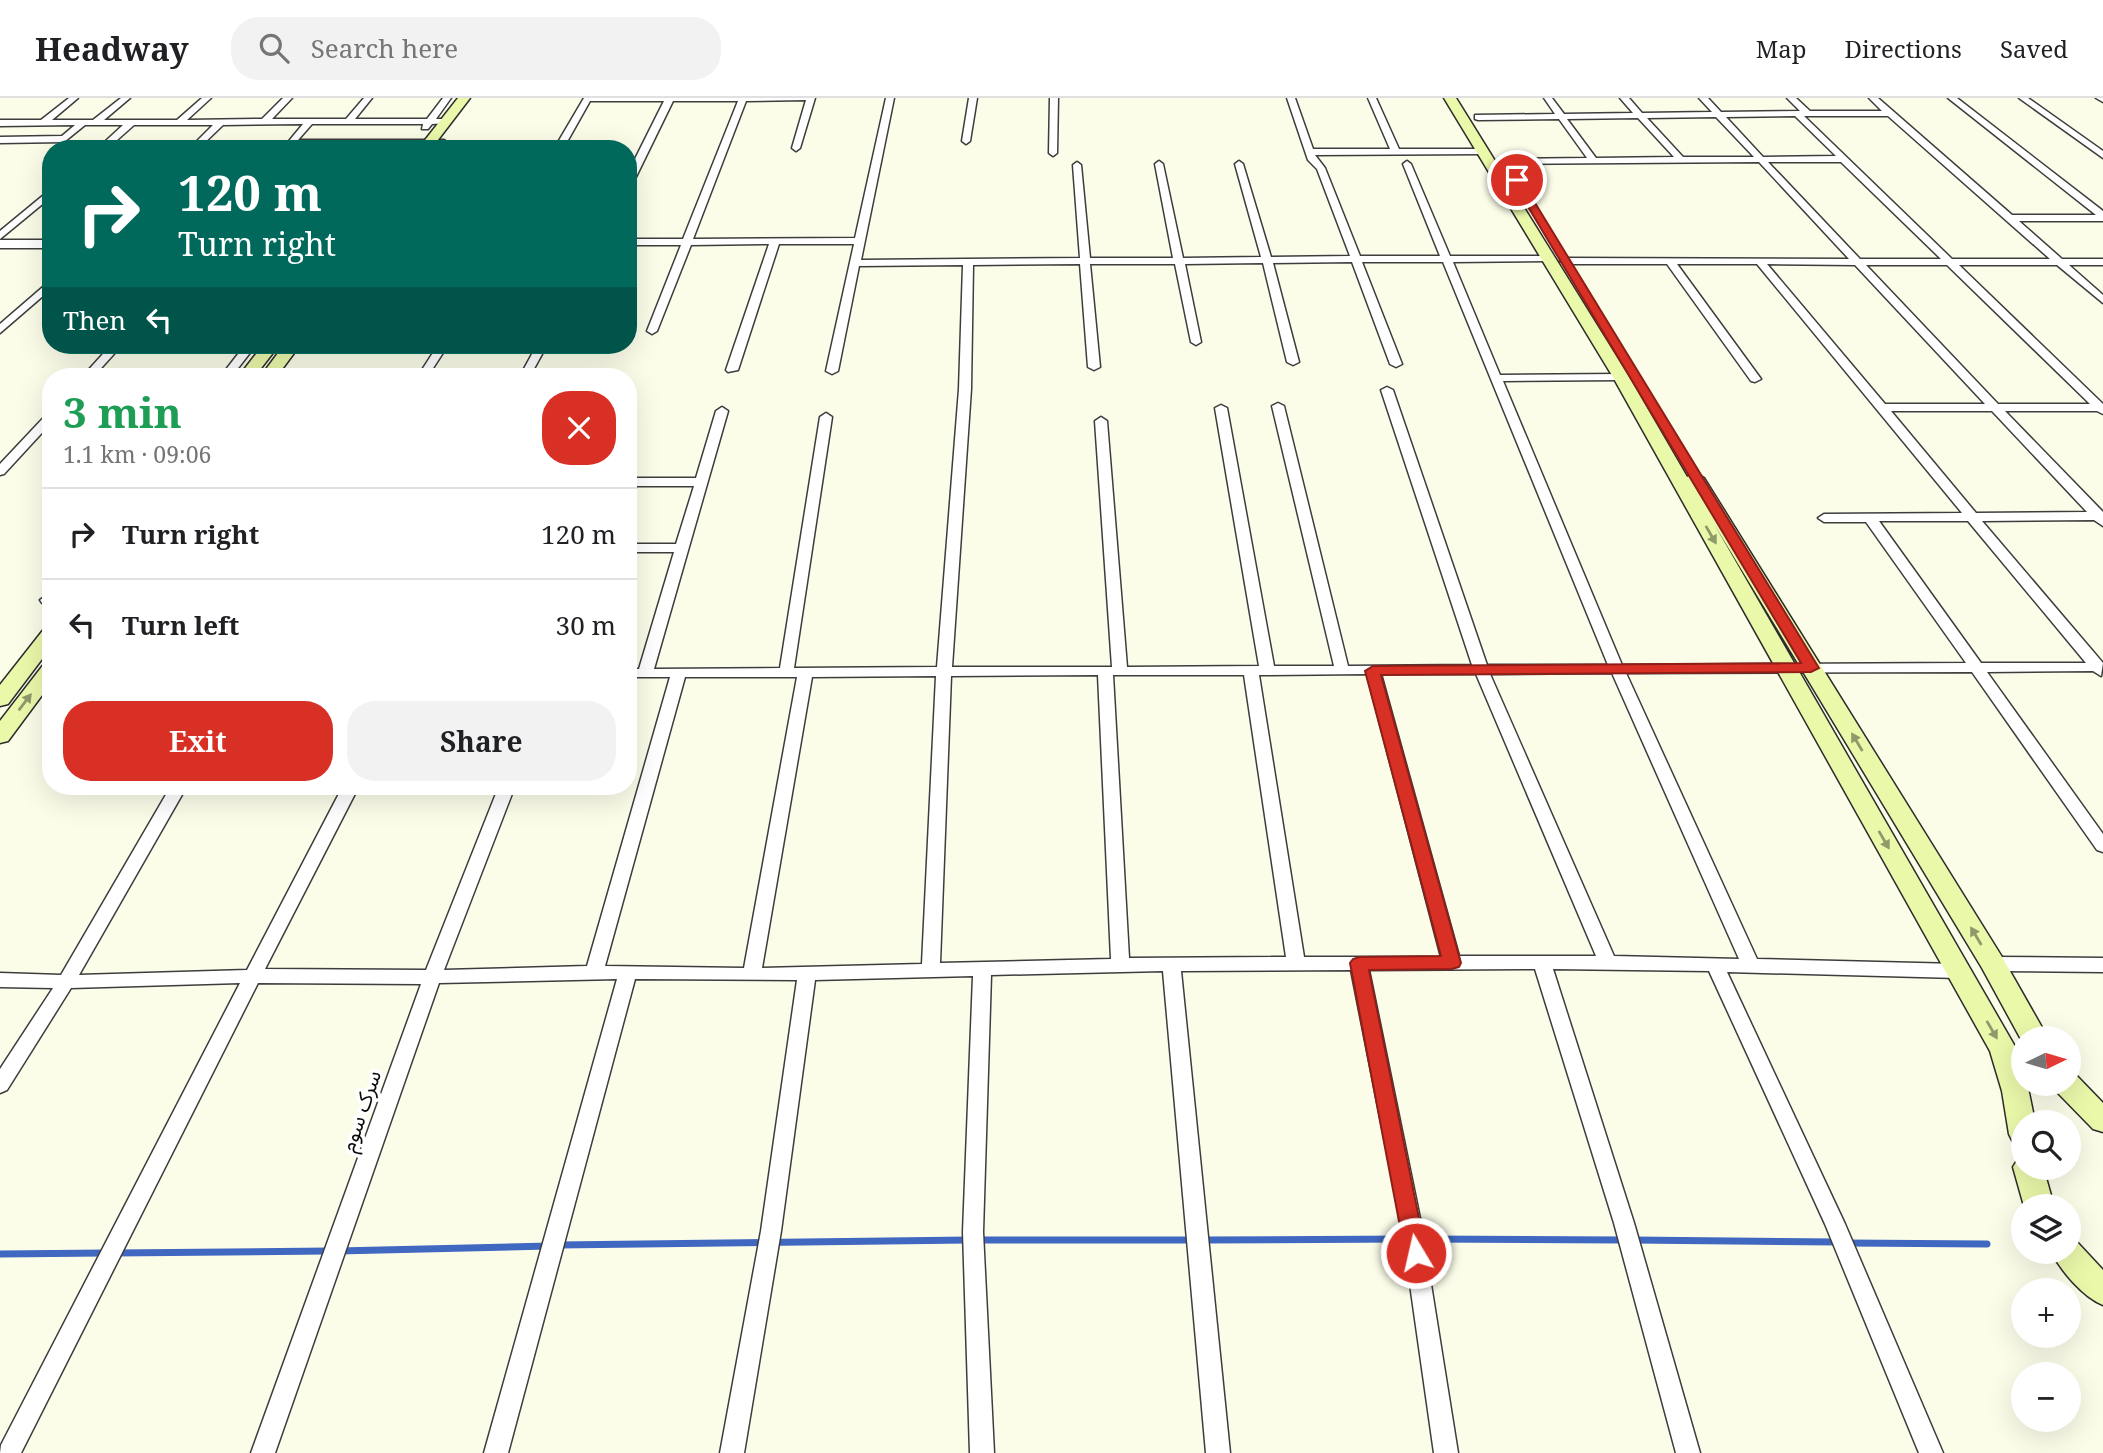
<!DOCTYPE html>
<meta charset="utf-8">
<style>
:root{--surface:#fff;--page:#f2f2f2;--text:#202124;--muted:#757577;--line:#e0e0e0;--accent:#d93025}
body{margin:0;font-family:"Noto Serif","Noto Sans Arabic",serif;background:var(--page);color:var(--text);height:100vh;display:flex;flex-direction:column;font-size:26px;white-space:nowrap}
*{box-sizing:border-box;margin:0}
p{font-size:23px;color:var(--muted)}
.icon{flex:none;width:38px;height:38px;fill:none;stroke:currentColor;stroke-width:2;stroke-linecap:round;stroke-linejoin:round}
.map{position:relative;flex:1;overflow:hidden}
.sheet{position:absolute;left:42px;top:270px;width:595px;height:427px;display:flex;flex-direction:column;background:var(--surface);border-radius:28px;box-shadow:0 7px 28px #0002}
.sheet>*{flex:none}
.banner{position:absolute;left:42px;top:42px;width:595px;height:214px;border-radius:28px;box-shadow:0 7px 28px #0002;background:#00695c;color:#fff;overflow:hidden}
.needle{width:46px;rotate:85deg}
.buttons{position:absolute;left:2011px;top:928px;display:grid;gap:14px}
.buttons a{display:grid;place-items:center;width:70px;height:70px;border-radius:50%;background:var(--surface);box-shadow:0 7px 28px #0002;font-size:35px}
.pin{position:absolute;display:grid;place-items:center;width:60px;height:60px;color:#fff;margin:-30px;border:4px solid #fff;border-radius:50%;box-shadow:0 2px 7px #0007}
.me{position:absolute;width:77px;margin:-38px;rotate:351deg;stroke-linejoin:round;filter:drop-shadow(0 0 5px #0008)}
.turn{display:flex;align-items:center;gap:24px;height:147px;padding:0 21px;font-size:32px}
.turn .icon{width:91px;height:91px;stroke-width:2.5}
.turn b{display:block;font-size:49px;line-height:60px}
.then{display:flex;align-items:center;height:66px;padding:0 21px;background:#0003;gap:14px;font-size:26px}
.round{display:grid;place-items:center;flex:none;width:74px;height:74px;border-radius:28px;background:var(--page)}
.summary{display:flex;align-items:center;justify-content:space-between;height:119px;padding:0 21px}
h1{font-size:42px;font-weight:700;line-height:52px;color:#1e9e55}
.action{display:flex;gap:14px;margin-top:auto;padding:14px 21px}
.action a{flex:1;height:80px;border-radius:28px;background:var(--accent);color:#fff;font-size:28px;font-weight:700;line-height:80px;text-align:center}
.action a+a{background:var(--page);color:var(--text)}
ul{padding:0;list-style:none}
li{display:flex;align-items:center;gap:21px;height:91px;padding:0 21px;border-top:2px solid var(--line)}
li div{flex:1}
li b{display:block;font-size:26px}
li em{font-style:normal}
header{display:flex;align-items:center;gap:42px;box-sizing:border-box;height:98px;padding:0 35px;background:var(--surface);border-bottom:2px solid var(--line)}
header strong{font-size:33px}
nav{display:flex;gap:38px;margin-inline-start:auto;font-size:24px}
.search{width:490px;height:63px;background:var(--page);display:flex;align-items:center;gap:18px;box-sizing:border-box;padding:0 24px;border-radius:28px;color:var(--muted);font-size:26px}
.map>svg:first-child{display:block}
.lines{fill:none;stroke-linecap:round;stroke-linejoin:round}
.stream{stroke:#4068c1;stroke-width:7}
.minor-casing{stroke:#3d3d3d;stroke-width:3}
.tertiary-casing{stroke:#3d3d3d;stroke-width:3}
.secondary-casing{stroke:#2c2c2c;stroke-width:3}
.minor{fill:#fff;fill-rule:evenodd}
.tertiary{fill:#fff;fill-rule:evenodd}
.secondary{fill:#eaf8aa;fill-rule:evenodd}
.oneway{fill:#90996a}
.route{fill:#d93025;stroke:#8d1f18;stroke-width:2}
.labels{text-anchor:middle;stroke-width:7;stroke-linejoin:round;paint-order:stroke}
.near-street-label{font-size:21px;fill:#0a0a0a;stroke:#fff}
</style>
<header>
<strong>Headway</strong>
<div class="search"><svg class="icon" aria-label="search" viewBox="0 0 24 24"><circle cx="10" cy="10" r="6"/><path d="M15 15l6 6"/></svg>Search here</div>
<nav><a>Map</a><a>Directions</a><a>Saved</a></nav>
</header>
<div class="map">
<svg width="2103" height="1355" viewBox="0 0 2103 1355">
<rect width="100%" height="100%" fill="#fbfde9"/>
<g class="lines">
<!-- stream -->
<path class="stream" d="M 1420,1141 L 1623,1142
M 979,1142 L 1193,1142
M 1203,1142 L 1410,1141
M 1633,1142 L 1837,1144
M 1847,1145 L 1987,1146
M 559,1147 L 969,1142
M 338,1153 L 549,1148
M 114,1155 L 329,1153
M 0,1156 L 105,1155"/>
<defs>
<path id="minor" d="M 69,0 L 78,0 L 52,22 L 93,22 L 121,0 L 130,0 L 104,22 L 177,22 L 202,0 L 211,0 L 187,22 L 262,21 L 283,0 L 292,0 L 272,21 L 346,21 L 364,0 L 372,0 L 355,21 L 427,21 L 443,0 L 451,0 L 436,21 L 449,21 L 449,25 L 432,26 L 428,31 L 422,31 L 423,26 L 312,26 L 298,42 L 444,42 L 448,45 L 547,44 L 551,47 L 547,50 L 442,51 L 438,48 L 291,47 L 289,43 L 303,26 L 223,27 L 198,51 L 189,51 L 213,27 L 134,27 L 107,51 L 97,51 L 123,27 L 85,27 L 64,44 L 0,45 L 0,39 L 62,38 L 75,27 L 0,28 L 0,22 L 41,22 Z
M 584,0 L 815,0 L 800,50 L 796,53 L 792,50 L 806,2 L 746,3 L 693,141 L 855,140 L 886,0 L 894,0 L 861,162 L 1080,160 L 1073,67 L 1077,64 L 1081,67 L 1090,160 L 1173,160 L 1155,66 L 1159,63 L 1163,66 L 1183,160 L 1261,159 L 1235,66 L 1239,63 L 1243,66 L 1271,159 L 1350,158 L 1317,71 L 1308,62 L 1287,0 L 1295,0 L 1313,51 L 1390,51 L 1368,0 L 1376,0 L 1399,51 L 1486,51 L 1486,55 L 1483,56 L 1315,57 L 1325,70 L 1360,158 L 1440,158 L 1403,66 L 1407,63 L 1411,66 L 1450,158 L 1552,158 L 1553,160 L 1548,163 L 1453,164 L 1500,277 L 1621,276 L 1627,279 L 1621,282 L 1503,283 L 1622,567 L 1966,565 L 1866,424 L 1824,424 L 1818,420 L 1824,416 L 1962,415 L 1757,166 L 1677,166 L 1761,281 L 1755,284 L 1751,283 L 1667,166 L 1565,166 L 1560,163 L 1565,160 L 1849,161 L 1759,64 L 1505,66 L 1502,65 L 1502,61 L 1587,60 L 1559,21 L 1478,22 L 1475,21 L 1475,17 L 1555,16 L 1544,0 L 1552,0 L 1564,16 L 1633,15 L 1620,0 L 1629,0 L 1642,15 L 1712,14 L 1699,0 L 1708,0 L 1721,14 L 1800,13 L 1787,0 L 1796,0 L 1810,13 L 1882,13 L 1869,0 L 1878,0 L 2012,117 L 2096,117 L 1948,0 L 1957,0 L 2103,113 L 2103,123 L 2019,123 L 2062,161 L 2103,161 L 2103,167 L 2069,167 L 2103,197 L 2103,205 L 2057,167 L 1959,167 L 2103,306 L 2103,316 L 2097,313 L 2005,313 L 2103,414 L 2103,428 L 2094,422 L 1982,423 L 2103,565 L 2101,578 L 2093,573 L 1987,574 L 2103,736 L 2103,754 L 2097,752 L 1972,574 L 1626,575 L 1757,861 L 1958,866 L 1964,868 L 1967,873 L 1964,878 L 1958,880 L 1727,874 L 1845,1126 L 1943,1355 L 1919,1355 L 1825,1126 L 1709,873 L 1553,871 L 1634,1125 L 1700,1355 L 1676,1355 L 1614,1125 L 1535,871 L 1369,872 L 1422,1130 L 1458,1355 L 1434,1355 L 1402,1130 L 1351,872 L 1181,873 L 1230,1355 L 1206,1355 L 1163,873 L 991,877 L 983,1134 L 994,1355 L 970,1355 L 963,1134 L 973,878 L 815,882 L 781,1133 L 744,1355 L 720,1355 L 761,1133 L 797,882 L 635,881 L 508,1355 L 484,1355 L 617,881 L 439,885 L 275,1355 L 251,1355 L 421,886 L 258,885 L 21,1355 L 0,1355 L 1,1347 L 240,885 L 71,890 L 7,992 L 0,995 L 0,971 L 53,890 L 0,889 L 0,875 L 61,877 L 171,688 L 187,688 L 79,877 L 247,872 L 343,688 L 359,688 L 265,871 L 426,872 L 499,688 L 515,688 L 444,872 L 587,868 L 670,579 L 628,579 L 628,571 L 639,571 L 674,454 L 628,454 L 628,446 L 676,446 L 694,388 L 628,388 L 628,380 L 696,380 L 716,313 L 722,309 L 728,313 L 654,571 L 780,570 L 820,319 L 826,315 L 832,319 L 794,570 L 937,569 L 959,291 L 963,167 L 859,168 L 838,273 L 832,276 L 826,273 L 854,146 L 779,146 L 738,272 L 728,274 L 726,272 L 769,146 L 691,147 L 657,233 L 652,236 L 647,233 L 681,147 L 628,147 L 628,141 L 683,141 L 738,3 L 673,3 L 633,85 L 628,88 L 628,75 L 664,3 L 590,3 L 563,51 L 554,51 ZM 1795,18 L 1836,58 L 1763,59 L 1726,19 ZM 1804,18 L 1888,18 L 2050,161 L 1952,161 ZM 1716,19 L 1754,59 L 1683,59 L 1647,20 ZM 1638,20 L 1674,59 L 1596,60 L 1567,21 ZM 1768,64 L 1841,64 L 1941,161 L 1860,161 ZM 1352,164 L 1390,266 L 1396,269 L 1402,266 L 1362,164 L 1443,164 L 1608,567 L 1487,567 L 1393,292 L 1387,289 L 1381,292 L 1472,567 L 1348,568 L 1284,308 L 1278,305 L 1272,308 L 1334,568 L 1274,568 L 1227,310 L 1221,307 L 1215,310 L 1259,568 L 1127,569 L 1107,323 L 1101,319 L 1095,323 L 1112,569 L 952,569 L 971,291 L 973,167 L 1080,166 L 1088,269 L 1094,272 L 1100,269 L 1090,166 L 1175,166 L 1191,244 L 1196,247 L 1201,244 L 1185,166 L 1263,165 L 1287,264 L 1293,267 L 1299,264 L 1273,165 ZM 1767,166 L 1855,167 L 1985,306 L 1885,306 ZM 1866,167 L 1947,167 L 2090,306 L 1998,306 ZM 1891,313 L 1992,313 L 2087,414 L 1976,415 ZM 1879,423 L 1968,423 L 2086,565 L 1981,565 ZM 1612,575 L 1739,861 L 1614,858 L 1490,576 ZM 1367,576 L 1441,859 L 1304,859 L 1259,577 ZM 1381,576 L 1476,576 L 1596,858 L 1459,858 ZM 1098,577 L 1111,861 L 940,865 L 951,578 ZM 1113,577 L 1244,577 L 1286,859 L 1129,860 ZM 936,578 L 922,866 L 762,870 L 812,579 ZM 685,579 L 797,579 L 744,870 L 605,868 Z
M 969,0 L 977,0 L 970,43 L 966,46 L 962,43 Z
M 1050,0 L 1058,0 L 1057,55 L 1053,58 L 1049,55 Z
M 2019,0 L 2028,0 L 2103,53 L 2103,60 Z
M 2096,0 L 2103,0 L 2103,4 Z
M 51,91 L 51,99 L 0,141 L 0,133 Z
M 51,182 L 51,191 L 0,235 L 0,226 Z
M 111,247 L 122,247 L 94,278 L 83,278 Z
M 245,247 L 256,247 L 232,278 L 221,278 Z
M 438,247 L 448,247 L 428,278 L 418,278 Z
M 537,247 L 547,247 L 530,278 L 520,278 Z
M 51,315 L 51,325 L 4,376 L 0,377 L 0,366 L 47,316 Z
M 51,494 L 51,505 L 42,505 L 40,502 Z
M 1993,859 L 2103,860 L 2103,874 L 1993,873 L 1987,871 L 1984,866 L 1987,861 Z"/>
<path id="tertiary" d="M 0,142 L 51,142 L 51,150 L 0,150 Z"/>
<path id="secondary" d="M 458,0 L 470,0 L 431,51 L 418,51 Z
M 1444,0 L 1456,0 L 1629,279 L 1687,379 L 1695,375 L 1704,380 L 2002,859 L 2044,933 L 2047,940 L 2023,940 L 2023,945 L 1982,870 L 1714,426 L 2017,952 L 2023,972 L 2023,985 L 2027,985 L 2035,1024 L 2023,1024 L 2023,1047 L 2013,1044 L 2009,1036 L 2002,993 L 1990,953 L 1613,279 Z
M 263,247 L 279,247 L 255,278 L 239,278 Z
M 284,247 L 300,247 L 277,278 L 261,278 Z
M 51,529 L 51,549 L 8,606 L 0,608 L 0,587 L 44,531 Z
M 51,564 L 51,585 L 8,643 L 0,645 L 0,623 L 44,566 Z
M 2068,975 L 2076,977 L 2103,1005 L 2103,1034 L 2093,1031 L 2056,993 L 2052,985 L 2068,985 Z
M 2023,1059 L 2023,1069 L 2043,1069 L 2054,1108 L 2024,1108 L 2013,1069 L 2018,1061 Z
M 2068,1141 L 2077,1144 L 2103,1172 L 2103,1207 C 2083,1199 2060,1172 2051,1153 L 2068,1153 Z"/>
</defs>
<!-- minor casing -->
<use href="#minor" class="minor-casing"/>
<!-- tertiary casing -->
<use href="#tertiary" class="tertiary-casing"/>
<!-- secondary casing -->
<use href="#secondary" class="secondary-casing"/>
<!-- minor -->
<use href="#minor" class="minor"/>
<!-- tertiary -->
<use href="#tertiary" class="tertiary"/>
<!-- secondary -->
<use href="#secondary" class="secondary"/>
</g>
<!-- one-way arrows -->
<defs><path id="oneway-solid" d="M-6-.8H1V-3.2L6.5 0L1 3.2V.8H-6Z" transform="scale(1.75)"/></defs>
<g class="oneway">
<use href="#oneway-solid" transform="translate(1711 437) rotate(60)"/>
<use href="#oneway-solid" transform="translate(25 604) rotate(-53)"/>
<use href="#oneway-solid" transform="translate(1857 644) rotate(-121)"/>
<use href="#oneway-solid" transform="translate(1884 742) rotate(60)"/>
<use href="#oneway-solid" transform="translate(1976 838) rotate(-121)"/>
<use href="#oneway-solid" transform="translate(1992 932) rotate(60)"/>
</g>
<!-- route -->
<path class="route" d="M 1517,80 L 1521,82 L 1819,570 L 1811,574 L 1381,577 L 1461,865 L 1459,869 L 1452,871 L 1369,872 L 1426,1155 L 1423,1161 L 1416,1164 L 1408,1161 L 1405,1155 L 1350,865 L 1353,861 L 1359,859 L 1441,858 L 1365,573 L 1373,568 L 1801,565 L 1512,82 Z"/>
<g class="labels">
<!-- near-street labels -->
<g class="near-street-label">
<text transform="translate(361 1013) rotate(-71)" y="7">سرک سوم</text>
</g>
</g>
</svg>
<div class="buttons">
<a><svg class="needle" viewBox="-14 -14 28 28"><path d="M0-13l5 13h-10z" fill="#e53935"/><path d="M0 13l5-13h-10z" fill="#757577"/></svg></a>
<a><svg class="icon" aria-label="search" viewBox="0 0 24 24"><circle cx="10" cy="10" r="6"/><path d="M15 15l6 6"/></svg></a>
<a><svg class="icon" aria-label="layers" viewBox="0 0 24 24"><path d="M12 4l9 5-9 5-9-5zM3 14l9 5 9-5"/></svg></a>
<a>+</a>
<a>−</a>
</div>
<div class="pin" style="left:1517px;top:82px;background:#d93025"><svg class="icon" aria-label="arrive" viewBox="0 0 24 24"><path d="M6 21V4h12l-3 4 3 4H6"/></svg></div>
<svg class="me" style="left:1416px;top:1155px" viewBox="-20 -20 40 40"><circle r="17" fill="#d93025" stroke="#fff" stroke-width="3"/><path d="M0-11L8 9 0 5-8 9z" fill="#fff"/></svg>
<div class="banner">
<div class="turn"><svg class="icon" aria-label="right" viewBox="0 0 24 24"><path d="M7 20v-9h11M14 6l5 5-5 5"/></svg><div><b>120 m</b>Turn right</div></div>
<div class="then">Then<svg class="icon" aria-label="left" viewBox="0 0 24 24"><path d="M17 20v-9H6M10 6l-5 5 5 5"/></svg></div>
</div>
<section class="sheet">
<div class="summary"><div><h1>3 min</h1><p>1.1 km · 09:06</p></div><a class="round" style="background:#d93025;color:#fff"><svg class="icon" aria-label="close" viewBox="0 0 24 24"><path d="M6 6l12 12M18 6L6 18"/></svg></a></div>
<ul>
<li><svg class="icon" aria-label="right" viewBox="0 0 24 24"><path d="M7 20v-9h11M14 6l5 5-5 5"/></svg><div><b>Turn right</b></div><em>120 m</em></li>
<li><svg class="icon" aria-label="left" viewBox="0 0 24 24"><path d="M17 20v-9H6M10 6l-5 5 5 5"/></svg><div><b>Turn left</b></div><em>30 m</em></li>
</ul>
<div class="action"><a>Exit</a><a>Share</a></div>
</section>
</div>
